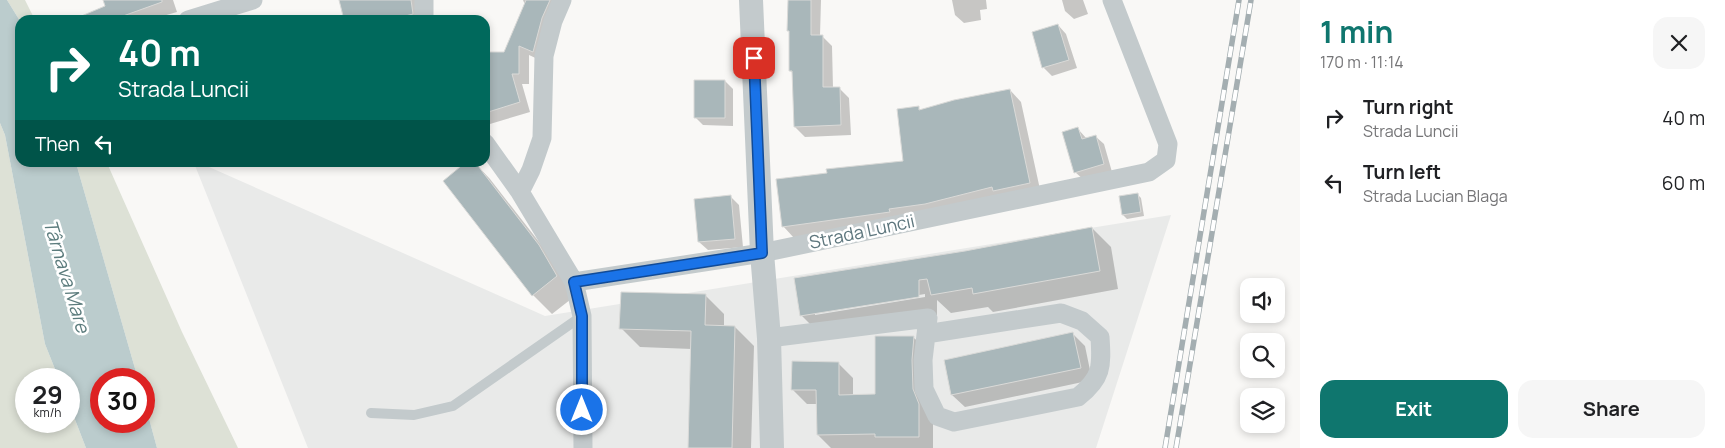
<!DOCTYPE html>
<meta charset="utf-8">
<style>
:root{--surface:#fff;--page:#f6f6f6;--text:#202124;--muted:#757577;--accent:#0f766e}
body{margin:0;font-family:Manrope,sans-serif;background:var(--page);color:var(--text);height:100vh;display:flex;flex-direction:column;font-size:19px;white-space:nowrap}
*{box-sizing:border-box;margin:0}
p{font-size:16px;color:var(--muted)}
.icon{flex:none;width:28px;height:28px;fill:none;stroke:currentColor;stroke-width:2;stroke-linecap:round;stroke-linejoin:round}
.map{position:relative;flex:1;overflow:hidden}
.details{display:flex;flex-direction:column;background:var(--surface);width:425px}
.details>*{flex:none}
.banner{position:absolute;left:15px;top:15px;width:475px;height:152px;border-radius:15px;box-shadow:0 2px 8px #0003;background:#00695c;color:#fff;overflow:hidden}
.controls{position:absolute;left:1240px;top:278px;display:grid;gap:10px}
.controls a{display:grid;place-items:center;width:45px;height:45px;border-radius:10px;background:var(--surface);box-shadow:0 2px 8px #0003;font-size:25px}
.speed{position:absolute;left:15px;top:368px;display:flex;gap:10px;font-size:25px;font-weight:700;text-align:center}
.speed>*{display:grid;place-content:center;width:65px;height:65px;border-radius:50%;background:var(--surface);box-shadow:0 2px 8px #0003;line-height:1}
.speed small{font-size:12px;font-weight:400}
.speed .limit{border:8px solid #d22;background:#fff;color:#111}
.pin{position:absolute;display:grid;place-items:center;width:42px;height:42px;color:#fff;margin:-21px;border-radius:10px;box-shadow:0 2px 8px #0006}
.me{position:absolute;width:55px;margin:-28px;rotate:0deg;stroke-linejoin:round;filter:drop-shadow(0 0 4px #0008)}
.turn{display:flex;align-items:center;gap:18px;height:105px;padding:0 20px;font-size:22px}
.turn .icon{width:65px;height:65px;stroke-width:2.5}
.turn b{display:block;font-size:35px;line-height:42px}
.then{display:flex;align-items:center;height:48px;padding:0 20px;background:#0003;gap:10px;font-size:19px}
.round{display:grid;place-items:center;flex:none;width:52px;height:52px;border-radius:15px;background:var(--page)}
.headline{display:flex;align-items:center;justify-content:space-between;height:85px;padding:0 20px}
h1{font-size:30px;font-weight:700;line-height:38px;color:var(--accent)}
.button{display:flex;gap:10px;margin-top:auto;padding:10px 20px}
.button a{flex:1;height:58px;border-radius:15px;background:var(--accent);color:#fff;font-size:20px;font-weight:700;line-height:58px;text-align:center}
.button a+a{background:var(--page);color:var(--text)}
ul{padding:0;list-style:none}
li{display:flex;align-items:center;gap:15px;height:65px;padding:0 20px}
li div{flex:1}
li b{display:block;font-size:19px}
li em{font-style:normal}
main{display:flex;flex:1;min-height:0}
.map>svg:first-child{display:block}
.built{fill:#e9eae9}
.green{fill:#dde1d6}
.water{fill:#bbcccd}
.shadow{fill:#0003;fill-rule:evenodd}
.building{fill:#a9b7ba;stroke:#dadad8}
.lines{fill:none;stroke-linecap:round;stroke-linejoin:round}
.service{stroke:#c3cacc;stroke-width:10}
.minor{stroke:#c3cacc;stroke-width:19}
.tertiary{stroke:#c3cacc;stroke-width:24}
.rail-casing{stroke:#a4aeb1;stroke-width:5.5}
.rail{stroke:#fff;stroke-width:4;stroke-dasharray:11;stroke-linecap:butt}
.route-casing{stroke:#114b97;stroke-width:12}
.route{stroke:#1a73e8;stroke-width:9}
.labels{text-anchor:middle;stroke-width:5;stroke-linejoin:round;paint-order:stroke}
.street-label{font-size:18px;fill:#5d767d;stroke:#fff}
.water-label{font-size:19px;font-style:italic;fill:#5c7c7d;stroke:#fff}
</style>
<main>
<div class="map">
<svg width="1300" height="448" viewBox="0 0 1300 448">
<rect width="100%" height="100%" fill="#f9f8f6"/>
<!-- built -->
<path class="built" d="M 194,163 L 200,163 L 545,316 L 1171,215 L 1096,448 L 308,448 Z"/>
<!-- green -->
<path class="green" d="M 7,0 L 25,0 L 35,20 L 20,21 Z
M 0,123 L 5,135 L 45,344 L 59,379 L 26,379 L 26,421 L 69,421 L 69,404 L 86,448 L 0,448 Z
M 76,163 L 107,163 L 182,332 L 238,448 L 157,448 L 144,400 L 144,379 L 138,379 Z"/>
<!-- water -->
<path class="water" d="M 0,0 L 7,0 L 20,21 L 20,162 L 76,163 L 138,379 L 101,379 L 101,421 L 144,421 L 144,400 L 157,448 L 86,448 L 69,404 L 69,379 L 59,379 L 45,344 L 5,135 L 0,123 Z"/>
<!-- shadow -->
<path class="shadow" d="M 105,0 L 173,0 L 177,12 L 149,20 L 103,20 L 107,6 Z
M 340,0 L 420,0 L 424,20 L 345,20 Z
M 523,0 L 569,0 L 544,62 L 529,55 L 529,84 L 522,84 L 530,112 L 490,124 L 485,119 L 485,58 L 504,53 L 525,5 Z
M 789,0 L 821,0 L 820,36 L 822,36 L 832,46 L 833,88 L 839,88 L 849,98 L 851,135 L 805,137 L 795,127 L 793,73 L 790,71 Z
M 952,0 L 986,0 L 987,9 L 980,10 L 981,20 L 964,23 L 955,15 Z
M 1062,0 L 1083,0 L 1088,14 L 1074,19 L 1065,11 Z
M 1058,25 L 1066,34 L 1077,68 L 1052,76 L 1043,67 Z
M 725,81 L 733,89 L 733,126 L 703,125 L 695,117 Z
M 1010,90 L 1021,102 L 1041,194 L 794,238 L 783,226 L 905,162 L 918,108 L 921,110 Z
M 1078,129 L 1087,139 L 1095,136 L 1104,144 L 1112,172 L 1084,180 L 1075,172 Z
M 474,162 L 490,179 L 557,265 L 575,296 L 552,314 L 533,295 Z
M 1137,194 L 1141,198 L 1144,216 L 1127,219 L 1123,215 Z
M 730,196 L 739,205 L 743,247 L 708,250 L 699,242 Z
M 1092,228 L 1111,247 L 1118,289 L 993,312 L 988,307 L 951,313 L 937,300 L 937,315 L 820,334 L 801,315 L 965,252 ZM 925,294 L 925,297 L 815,315 L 815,312 Z
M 705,295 L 724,314 L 724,327 L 735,327 L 754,346 L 751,448 L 689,448 L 692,349 L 640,347 L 621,328 Z
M 1073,334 L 1085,346 L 1092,380 L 965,407 L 952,395 Z
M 877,338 L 914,338 L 929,352 L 933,420 L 933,448 L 831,448 L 818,435 L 817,404 L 807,404 L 792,389 L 838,363 L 853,378 L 853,396 L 877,396 Z"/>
<!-- building -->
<path class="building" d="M 103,0 L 162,0 L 162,2 L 112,20 L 72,20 L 105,6 Z
M 339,0 L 411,0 L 413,14 L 390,20 L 344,20 Z
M 526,0 L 550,0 L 542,18 L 533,52 L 519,46 L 519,74 L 512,74 L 520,102 L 485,113 L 486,52 L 504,52 Z
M 788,0 L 811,0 L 811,35 L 823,35 L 823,87 L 840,87 L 841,125 L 794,127 L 792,71 L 789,71 L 789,31 L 787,31 Z
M 1058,24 L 1069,60 L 1042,68 L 1032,32 Z
M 694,80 L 725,80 L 725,118 L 694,118 Z
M 1010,89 L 1030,183 L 993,191 L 992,187 L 925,204 L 889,209 L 890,212 L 782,227 L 776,179 L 827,173 L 826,169 L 903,161 L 897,109 L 919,106 L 919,110 L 954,100 Z
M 1078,127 L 1082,139 L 1096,135 L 1104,164 L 1074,173 L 1062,132 Z
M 466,162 L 475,162 L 539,245 L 557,276 L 532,296 L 443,181 Z
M 1138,193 L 1141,212 L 1122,215 L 1119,196 Z
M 731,195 L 735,239 L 698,242 L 694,199 Z
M 1092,227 L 1100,271 L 973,294 L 972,288 L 931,295 L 927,279 L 919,280 L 919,297 L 800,316 L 794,278 L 965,251 Z
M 621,292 L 706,294 L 705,325 L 735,326 L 732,448 L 688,448 L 691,331 L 619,329 Z
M 1073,332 L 1081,368 L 951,395 L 944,360 Z
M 875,336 L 914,336 L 912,360 L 913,389 L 919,404 L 919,437 L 875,437 L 875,434 L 817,435 L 816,390 L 791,390 L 792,361 L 839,362 L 839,395 L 875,394 Z"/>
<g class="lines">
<!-- service -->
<path class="service" d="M 371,413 L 414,415 L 453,406 L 582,316"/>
<!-- minor -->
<path class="minor" d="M 424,0 L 424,20
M 188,20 L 253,0
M 485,143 L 520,192 L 574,282 L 582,316 L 583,448
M 520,192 L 531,170 L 542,138 L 544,56 L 553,21 L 562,0
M 574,282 L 762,253 L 1149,172 L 1166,160 L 1168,144 L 1112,0
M 769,338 L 928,318 L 923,360 L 924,389 L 937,416 L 954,422 L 1078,397 C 1102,378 1102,367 1100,337 L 1082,321 L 1061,313 L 926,334"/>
<!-- tertiary -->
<path class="tertiary" d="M 751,0 L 762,253 L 769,338 L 772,448"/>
<defs>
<path id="rail" d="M 1165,448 L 1239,0
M 1176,448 L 1251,0"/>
</defs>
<!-- rail casing -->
<use href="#rail" class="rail-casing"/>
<!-- rail -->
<use href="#rail" class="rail"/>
</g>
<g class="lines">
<defs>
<path id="route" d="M 582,410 L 582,316 L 574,282 L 762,253 L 754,58"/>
</defs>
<!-- route casing -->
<use href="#route" class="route-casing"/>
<!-- route -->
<use href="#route" class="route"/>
</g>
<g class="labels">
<!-- street labels -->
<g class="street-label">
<text transform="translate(862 232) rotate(-12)" y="6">Strada Luncii</text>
</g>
<!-- water labels -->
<g class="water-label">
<text transform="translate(67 276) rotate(73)" y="7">Târnava Mare</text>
</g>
</g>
</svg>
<div class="controls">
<a><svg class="icon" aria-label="sound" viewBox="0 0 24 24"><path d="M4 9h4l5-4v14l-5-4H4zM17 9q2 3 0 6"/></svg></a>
<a><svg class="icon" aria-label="search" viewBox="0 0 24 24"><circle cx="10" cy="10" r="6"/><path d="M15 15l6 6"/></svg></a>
<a><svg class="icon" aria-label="layers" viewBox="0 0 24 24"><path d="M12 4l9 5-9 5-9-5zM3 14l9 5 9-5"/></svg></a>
</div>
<div class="speed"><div>29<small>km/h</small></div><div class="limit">30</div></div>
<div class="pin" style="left:754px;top:58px;background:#d93025"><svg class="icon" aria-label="arrive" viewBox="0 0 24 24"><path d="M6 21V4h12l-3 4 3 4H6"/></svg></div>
<svg class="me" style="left:582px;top:410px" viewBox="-20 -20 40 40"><circle r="17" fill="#1a73e8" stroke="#fff" stroke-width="3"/><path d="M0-11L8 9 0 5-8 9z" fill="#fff"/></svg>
<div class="banner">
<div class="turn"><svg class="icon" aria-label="right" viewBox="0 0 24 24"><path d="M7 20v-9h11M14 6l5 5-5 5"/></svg><div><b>40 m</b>Strada Luncii</div></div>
<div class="then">Then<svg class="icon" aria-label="left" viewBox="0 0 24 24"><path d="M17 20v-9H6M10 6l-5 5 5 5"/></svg></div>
</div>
</div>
<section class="details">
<div class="headline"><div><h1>1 min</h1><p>170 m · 11:14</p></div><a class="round"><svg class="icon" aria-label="close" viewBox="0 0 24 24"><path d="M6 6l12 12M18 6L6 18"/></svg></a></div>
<ul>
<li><svg class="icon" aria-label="right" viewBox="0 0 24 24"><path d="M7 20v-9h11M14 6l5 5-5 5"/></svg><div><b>Turn right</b><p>Strada Luncii</p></div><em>40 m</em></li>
<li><svg class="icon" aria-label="left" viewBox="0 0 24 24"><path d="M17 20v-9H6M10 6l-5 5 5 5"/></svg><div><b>Turn left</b><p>Strada Lucian Blaga</p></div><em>60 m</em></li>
</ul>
<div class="button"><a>Exit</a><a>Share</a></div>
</section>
</main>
